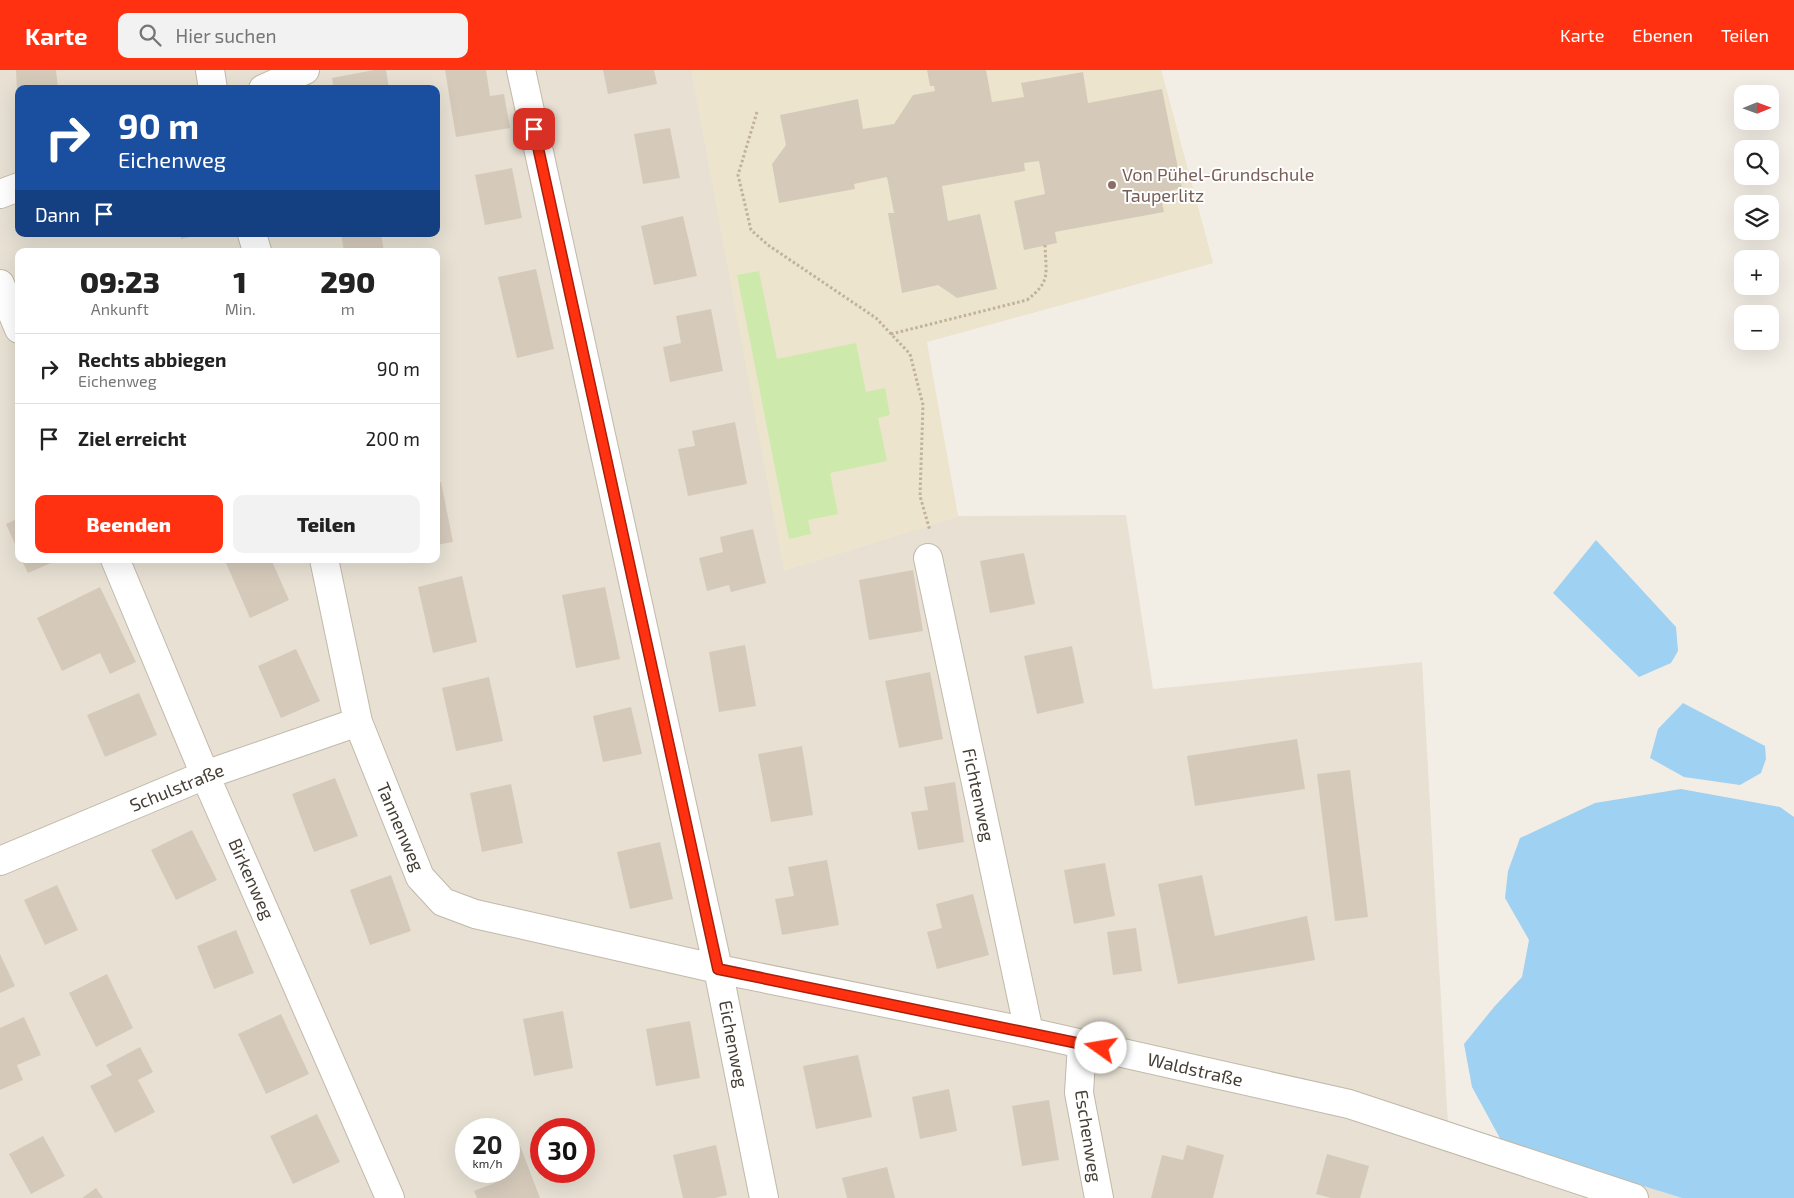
<!DOCTYPE html>
<html lang="de">
<meta charset="utf-8">
<style>
:root{--surface:#fff;--page:#f2f2f2;--text:#222;--muted:#767676;--line:#e0e0e0;--accent:#ff3110}
body{margin:0;font-family:"Exo 2",sans-serif;background:var(--page);color:var(--text);height:100vh;display:flex;flex-direction:column;font-size:19px;white-space:nowrap}
*{box-sizing:border-box;margin:0}
p{font-size:16px;color:var(--muted)}
.icon{flex:none;width:28px;height:28px;fill:none;stroke:currentColor;stroke-width:2;stroke-linecap:round;stroke-linejoin:round}
.map{position:relative;flex:1;overflow:hidden}
.sheet{position:absolute;left:15px;top:178px;width:425px;height:315px;display:flex;flex-direction:column;background:var(--surface);border-radius:10px;box-shadow:0 5px 20px #0002}
.sheet>*{flex:none}
.guide{position:absolute;left:15px;top:15px;width:425px;height:152px;border-radius:10px;box-shadow:0 5px 20px #0002;background:#1a4fa0;color:#fff;overflow:hidden}
.needle{width:32px;rotate:89deg}
.fabs{position:absolute;left:1734px;top:15px;display:grid;gap:10px}
.fabs a{display:grid;place-items:center;width:45px;height:45px;border-radius:10px;background:var(--surface);box-shadow:0 5px 20px #0002;font-size:25px}
.speed{position:absolute;left:455px;top:1048px;display:flex;gap:10px;font-size:25px;font-weight:700;text-align:center}
.speed>*{display:grid;place-content:center;width:65px;height:65px;border-radius:50%;background:var(--surface);box-shadow:0 5px 20px #0002;line-height:1}
.speed small{font-size:12px;font-weight:400}
.speed .limit{border:8px solid #d22;background:#fff;color:#111}
.pin{position:absolute;display:grid;place-items:center;width:42px;height:42px;color:#fff;margin:-21px;border-radius:10px;box-shadow:0 2px 8px #0006}
.me{position:absolute;width:55px;margin:-28px;rotate:283deg;stroke-linejoin:round;filter:drop-shadow(0 0 4px #0008)}
.turn{display:flex;align-items:center;gap:18px;height:105px;padding:0 20px;font-size:22px}
.turn .icon{width:65px;height:65px;stroke-width:2.5}
.turn b{display:block;font-size:35px;line-height:42px}
.then{display:flex;align-items:center;height:48px;padding:0 20px;background:#0003;gap:10px;font-size:19px}
.eta{display:flex;justify-content:space-evenly;align-items:center;height:85px;text-align:center}
.eta b{font-size:30px;font-weight:800;line-height:35px}
.action{display:flex;gap:10px;margin-top:auto;padding:10px 20px}
.action a{flex:1;height:58px;border-radius:10px;background:var(--accent);color:#fff;font-size:20px;font-weight:800;line-height:58px;text-align:center}
.action a+a{background:var(--page);color:var(--text)}
ul{padding:0;list-style:none}
li{display:flex;align-items:center;gap:15px;height:70px;padding:0 20px;border-top:1px solid var(--line)}
li div{flex:1}
li b{display:block;font-size:19px}
li em{font-style:normal}
header{display:flex;align-items:center;gap:30px;box-sizing:border-box;height:70px;padding:0 25px;background:var(--accent);color:#fff}
header strong{font-size:24px}
nav{display:flex;gap:28px;margin-inline-start:auto;font-size:18px}
.search{width:350px;height:45px;background:var(--page);display:flex;align-items:center;gap:12px;box-sizing:border-box;padding:0 18px;border-radius:10px;color:var(--muted);font-size:19px}
.map>svg:first-child{display:block}
.residential{fill:#e7e0d3;fill-rule:evenodd}
.education{fill:#ede4ce}
.green{fill:#cee9ac}
.water{fill:#9fd1f2}
.building{fill:#d5caba}
.lines{fill:none;stroke-linecap:round;stroke-linejoin:round}
.minor-casing{stroke:#c1b9aa;stroke-width:30}
.path{stroke:#c1b298;stroke-width:3;stroke-dasharray:2.5 2.5;stroke-linecap:butt}
.minor{stroke:#fff;stroke-width:28}
.route-casing{stroke:#a6200a;stroke-width:12}
.route{stroke:#ff3110;stroke-width:9}
.education-dot{fill:#8d6e63;stroke:#fff;stroke-width:2}
.labels{text-anchor:middle;stroke-width:4;stroke-linejoin:round;paint-order:stroke}
.education-label{font-size:18px;fill:#785e54;stroke:#fff;text-anchor:start}
.street-label{font-size:18px;fill:#453e34;stroke:#fff}
</style>
<header>
<strong>Karte</strong>
<div class="search"><svg class="icon" aria-label="search" viewBox="0 0 24 24"><circle cx="10" cy="10" r="6"/><path d="M15 15l6 6"/></svg>Hier suchen</div>
<nav><a>Karte</a><a>Ebenen</a><a>Teilen</a></nav>
</header>
<div class="map">
<svg width="1794" height="1128" viewBox="0 0 1794 1128">
<rect width="100%" height="100%" fill="#f3eee5"/>
<!-- residential -->
<path class="residential" d="M 0,0 L 1161,0 L 1213,193 L 926,272 L 958,446 L 1126,445 L 1153,619 L 1422,592 L 1448,1054 L 1682,1128 L 0,1128 ZM 19,19 L 436,19 L 436,164 L 19,164 ZM 19,181 L 436,181 L 436,489 L 19,489 ZM 466,1059 L 509,1059 L 509,1101 L 466,1101 ZM 541,1059 L 584,1059 L 584,1101 L 541,1101 Z"/>
<!-- education -->
<path class="education" d="M 691,0 L 1161,0 L 1213,193 L 927,272 L 958,447 L 784,501 Z"/>
<!-- green -->
<path class="green" d="M 759,201 L 777,289 L 856,273 L 866,322 L 885,318 L 890,345 L 878,348 L 887,391 L 830,403 L 838,444 L 808,450 L 811,464 L 789,469 L 737,205 Z"/>
<!-- water -->
<path class="water" d="M 1596,470 L 1676,557 L 1678,581 L 1671,593 L 1639,607 L 1553,523 Z
M 1683,633 L 1765,676 L 1766,689 L 1761,703 L 1740,715 L 1684,707 L 1650,688 L 1658,659 Z
M 1681,719 L 1780,737 L 1794,747 L 1794,1128 L 1682,1128 L 1502,1072 L 1472,1017 L 1464,974 L 1494,937 L 1522,907 L 1529,870 L 1505,828 L 1508,801 L 1520,768 L 1595,733 Z"/>
<!-- building -->
<path class="building" d="M 16,0 L 56,0 L 58,19 L 19,19 L 17,22 Z
M 374,0 L 386,0 L 389,19 L 334,19 L 332,8 Z
M 445,0 L 486,0 L 490,26 L 504,24 L 510,58 L 456,67 Z
M 603,0 L 654,0 L 657,14 L 608,24 Z
M 927,0 L 986,0 L 992,32 L 1024,27 L 1021,13 L 1083,2 L 1088,33 L 1162,19 L 1182,118 L 1160,123 L 1164,142 L 1055,162 L 1057,173 L 1024,180 L 1014,131 L 1045,124 L 1039,91 L 1024,93 L 1025,101 L 942,116 L 948,151 L 980,144 L 997,219 L 957,228 L 938,215 L 902,223 L 888,143 L 894,143 L 887,107 L 854,114 L 855,119 L 779,133 L 772,94 L 786,75 L 780,45 L 858,29 L 863,59 L 894,54 L 913,25 L 935,21 L 934,16 L 930,16 Z
M 670,58 L 680,108 L 643,114 L 634,64 Z
M 512,98 L 522,148 L 485,155 L 475,105 Z
M 683,146 L 697,206 L 654,215 L 641,156 Z
M 180,164 L 201,164 L 201,165 L 181,169 Z
M 341,164 L 381,164 L 384,181 L 344,181 Z
M 536,199 L 554,279 L 517,288 L 498,207 Z
M 711,239 L 723,301 L 670,312 L 663,277 L 681,273 L 676,246 Z
M 735,352 L 747,414 L 688,426 L 678,379 L 695,376 L 692,361 Z
M 441,412 L 453,472 L 436,475 L 436,413 Z
M 19,448 L 19,483 L 6,454 Z
M 753,459 L 766,513 L 731,522 L 729,515 L 707,521 L 699,488 L 723,482 L 720,467 Z
M 1024,483 L 1035,534 L 990,543 L 980,491 Z
M 21,489 L 60,489 L 28,503 Z
M 234,489 L 271,489 L 289,530 L 250,548 L 226,493 Z
M 913,500 L 923,561 L 869,570 L 859,510 Z
M 462,506 L 477,572 L 433,583 L 418,517 Z
M 100,517 L 136,592 L 110,604 L 100,583 L 62,601 L 37,548 Z
M 605,517 L 620,589 L 576,598 L 562,525 Z
M 745,575 L 756,636 L 719,642 L 709,582 Z
M 1072,576 L 1084,633 L 1037,644 L 1024,586 Z
M 296,579 L 320,631 L 281,648 L 258,596 Z
M 930,602 L 943,669 L 899,678 L 885,611 Z
M 489,607 L 503,671 L 456,681 L 442,618 Z
M 139,623 L 157,665 L 105,687 L 87,645 Z
M 631,637 L 642,684 L 603,692 L 593,646 Z
M 1297,669 L 1305,719 L 1195,736 L 1187,686 Z
M 802,676 L 813,745 L 771,752 L 758,684 Z
M 1350,700 L 1368,847 L 1335,851 L 1317,704 Z
M 335,708 L 358,766 L 314,782 L 292,724 Z
M 955,712 L 964,772 L 918,780 L 911,742 L 928,740 L 924,717 Z
M 511,714 L 523,773 L 482,782 L 470,723 Z
M 192,760 L 217,810 L 176,830 L 151,780 Z
M 660,772 L 673,829 L 630,839 L 617,782 Z
M 827,790 L 839,855 L 782,865 L 775,829 L 794,826 L 788,797 Z
M 1105,793 L 1115,846 L 1074,854 L 1064,800 Z
M 391,805 L 411,861 L 370,875 L 350,820 Z
M 1202,805 L 1215,866 L 1307,846 L 1315,890 L 1178,914 L 1158,814 Z
M 57,815 L 78,860 L 45,875 L 24,830 Z
M 973,824 L 989,885 L 937,899 L 927,862 L 942,858 L 936,834 Z
M 1136,858 L 1142,901 L 1113,905 L 1107,862 Z
M 236,860 L 254,903 L 214,919 L 197,876 Z
M 0,884 L 15,916 L 0,923 Z
M 107,904 L 133,958 L 96,977 L 69,923 Z
M 563,941 L 573,998 L 534,1006 L 523,949 Z
M 281,944 L 309,1004 L 266,1024 L 238,964 Z
M 24,947 L 41,985 L 17,995 L 23,1010 L 0,1020 L 0,958 Z
M 690,951 L 700,1008 L 656,1016 L 646,959 Z
M 140,977 L 153,1002 L 138,1010 L 155,1042 L 115,1063 L 90,1016 L 112,1005 L 106,995 Z
M 858,985 L 872,1047 L 816,1059 L 803,996 Z
M 949,1019 L 957,1061 L 920,1069 L 912,1027 Z
M 1049,1030 L 1059,1090 L 1022,1096 L 1012,1036 Z
M 317,1044 L 340,1092 L 293,1114 L 270,1066 Z
M 43,1066 L 65,1106 L 31,1124 L 9,1084 Z
M 519,1073 L 540,1128 L 477,1128 L 474,1121 L 502,1110 L 499,1101 L 509,1101 L 509,1077 Z
M 716,1075 L 727,1125 L 715,1128 L 683,1128 L 673,1085 Z
M 1187,1075 L 1224,1085 L 1213,1128 L 1151,1128 L 1162,1085 L 1183,1090 Z
M 1327,1084 L 1369,1096 L 1360,1128 L 1331,1128 L 1316,1124 Z
M 887,1097 L 895,1128 L 847,1128 L 842,1108 Z
M 96,1118 L 103,1128 L 82,1128 Z"/>
<g class="lines">
<defs>
<path id="minor" d="M 210,0 L 213,19
M 521,0 L 718,899 L 764,1128
M 263,19 L 305,0
M 0,124 L 19,117
M 252,164 L 257,181
M 0,214 L 19,259
M 928,488 L 1029,962
M 115,489 L 205,705 L 390,1128
M 324,489 L 358,652 L 420,807 L 443,832 L 475,844 L 718,899 L 1029,962 L 1349,1034 L 1634,1128
M 0,791 L 205,705 L 358,652
M 1082,974 L 1079,1023 L 1099,1128"/>
</defs>
<!-- minor casing -->
<use href="#minor" class="minor-casing"/>
<!-- path -->
<path class="path" d="M 757,42 L 738,105 L 751,160 L 768,175 L 876,248 L 910,284 L 923,335 L 920,426 L 930,461
M 891,264 L 1027,230 C 1051,211 1046,205 1045,175"/>
<!-- minor -->
<use href="#minor" class="minor"/>
</g>
<g class="lines">
<defs>
<path id="route" d="M 534,59 L 718,899 L 1101,978"/>
</defs>
<!-- route casing -->
<use href="#route" class="route-casing"/>
<!-- route -->
<use href="#route" class="route"/>
</g>
<!-- markers -->
<circle class="education-dot" cx="1112" cy="115" r="5"/>
<g class="labels">
<!-- education labels -->
<g class="education-label">
<text x="1122" y="111">Von Pühel-Grundschule<tspan x="1122" dy="21">Tauperlitz</tspan></text>
</g>
<!-- street labels -->
<g class="street-label">
<text transform="translate(177 718) rotate(-22)" y="6">Schulstraße</text>
<text transform="translate(978 725) rotate(78)" y="6">Fichtenweg</text>
<text transform="translate(400 757) rotate(67)" y="6">Tannenweg</text>
<text transform="translate(251 809) rotate(66)" y="6">Birkenweg</text>
<text transform="translate(733 974) rotate(79)" y="6">Eichenweg</text>
<text transform="translate(1195 1000) rotate(13)" y="6">Waldstraße</text>
<text transform="translate(1088 1066) rotate(81)" y="6">Eschenweg</text>
</g>
</g>
</svg>
<div class="fabs">
<a><svg class="needle" viewBox="-14 -14 28 28"><path d="M0-13l5 13h-10z" fill="#e53935"/><path d="M0 13l5-13h-10z" fill="#767676"/></svg></a>
<a><svg class="icon" aria-label="search" viewBox="0 0 24 24"><circle cx="10" cy="10" r="6"/><path d="M15 15l6 6"/></svg></a>
<a><svg class="icon" aria-label="layers" viewBox="0 0 24 24"><path d="M12 4l9 5-9 5-9-5zM3 14l9 5 9-5"/></svg></a>
<a>+</a>
<a>−</a>
</div>
<div class="speed"><div>20<small>km/h</small></div><div class="limit">30</div></div>
<div class="pin" style="left:534px;top:59px;background:#d93025"><svg class="icon" aria-label="arrive" viewBox="0 0 24 24"><path d="M6 21V4h12l-3 4 3 4H6"/></svg></div>
<svg class="me" style="left:1101px;top:978px" viewBox="-20 -20 40 40"><circle r="19" fill="#fff"/><path d="M0-13L10 11 0 6-10 11z" fill="#ff3110"/></svg>
<div class="guide">
<div class="turn"><svg class="icon" aria-label="right" viewBox="0 0 24 24"><path d="M7 20v-9h11M14 6l5 5-5 5"/></svg><div><b>90 m</b>Eichenweg</div></div>
<div class="then">Dann<svg class="icon" aria-label="arrive" viewBox="0 0 24 24"><path d="M6 21V4h12l-3 4 3 4H6"/></svg></div>
</div>
<section class="sheet">
<div class="eta">
<div><b>09:23</b><p>Ankunft</p></div>
<div><b>1</b><p>Min.</p></div>
<div><b>290</b><p>m</p></div>
</div>
<ul>
<li><svg class="icon" aria-label="right" viewBox="0 0 24 24"><path d="M7 20v-9h11M14 6l5 5-5 5"/></svg><div><b>Rechts abbiegen</b><p>Eichenweg</p></div><em>90 m</em></li>
<li><svg class="icon" aria-label="arrive" viewBox="0 0 24 24"><path d="M6 21V4h12l-3 4 3 4H6"/></svg><div><b>Ziel erreicht</b></div><em>200 m</em></li>
</ul>
<div class="action"><a>Beenden</a><a>Teilen</a></div>
</section>
</div>
